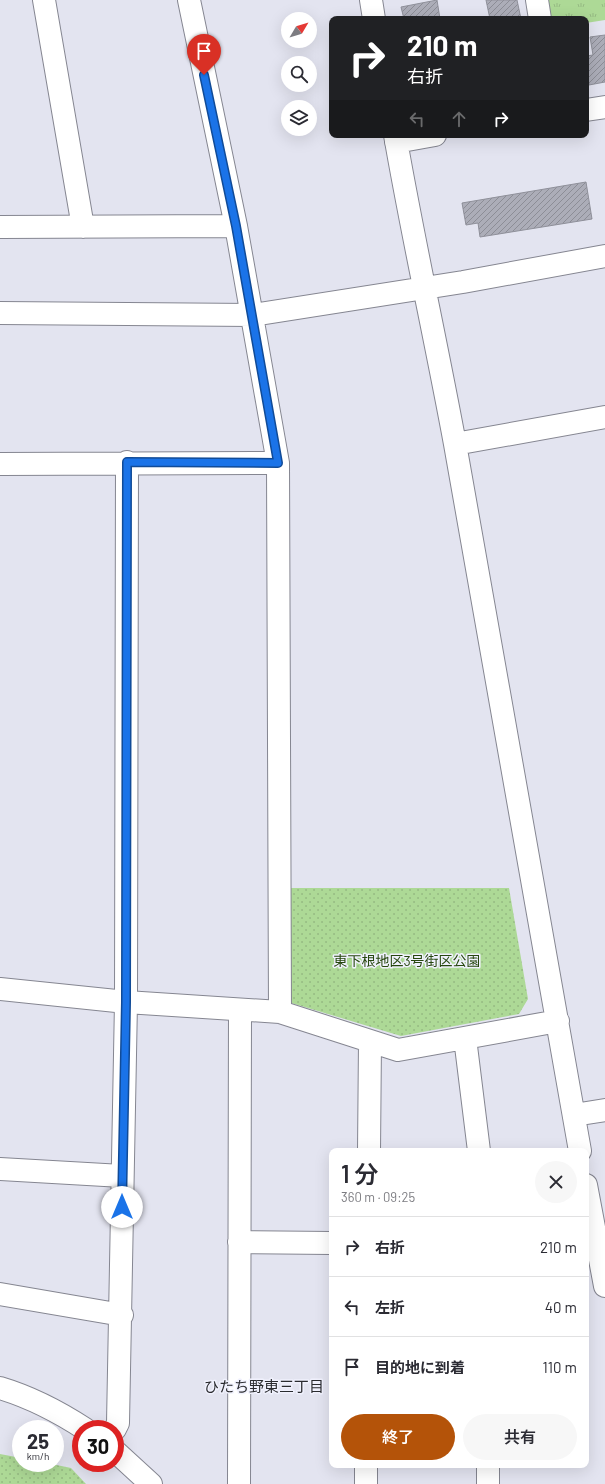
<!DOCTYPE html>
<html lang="ja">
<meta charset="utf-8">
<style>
:root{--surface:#fff;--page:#f7f7f7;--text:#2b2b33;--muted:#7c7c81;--line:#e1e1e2;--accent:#b45309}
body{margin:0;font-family:Barlow,"Noto Sans JP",sans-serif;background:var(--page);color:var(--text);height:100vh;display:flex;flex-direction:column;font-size:15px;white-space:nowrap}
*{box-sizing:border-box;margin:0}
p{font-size:13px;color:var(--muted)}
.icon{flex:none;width:22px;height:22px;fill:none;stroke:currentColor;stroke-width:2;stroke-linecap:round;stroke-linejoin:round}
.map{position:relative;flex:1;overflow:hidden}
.panel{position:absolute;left:329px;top:1148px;width:260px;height:320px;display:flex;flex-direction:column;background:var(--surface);border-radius:8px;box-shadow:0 4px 16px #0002}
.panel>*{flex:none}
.banner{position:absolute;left:329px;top:16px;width:260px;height:122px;border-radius:8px;box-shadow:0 4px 16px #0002;background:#202124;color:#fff;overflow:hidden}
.needle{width:26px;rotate:52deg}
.buttons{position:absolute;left:281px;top:12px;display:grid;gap:8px}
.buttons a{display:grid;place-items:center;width:36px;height:36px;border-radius:50%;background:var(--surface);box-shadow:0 4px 16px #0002;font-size:20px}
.speed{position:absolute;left:12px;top:1420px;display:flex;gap:8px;font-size:20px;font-weight:700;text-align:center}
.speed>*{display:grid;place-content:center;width:52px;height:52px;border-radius:50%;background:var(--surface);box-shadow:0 4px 16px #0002;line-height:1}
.speed small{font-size:10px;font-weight:400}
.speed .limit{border:6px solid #d22;background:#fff;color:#111}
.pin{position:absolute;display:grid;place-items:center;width:34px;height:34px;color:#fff;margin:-41px -17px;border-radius:50% 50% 50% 0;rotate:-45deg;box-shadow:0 0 4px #0007}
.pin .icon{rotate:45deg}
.me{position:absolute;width:44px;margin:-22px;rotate:0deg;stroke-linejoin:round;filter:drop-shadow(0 0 3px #0008)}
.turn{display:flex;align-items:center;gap:14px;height:84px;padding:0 12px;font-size:18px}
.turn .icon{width:52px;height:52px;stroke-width:2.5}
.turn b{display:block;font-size:28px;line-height:34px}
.lanes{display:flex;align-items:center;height:38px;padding:0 12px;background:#0003;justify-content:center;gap:20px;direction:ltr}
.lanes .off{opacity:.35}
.round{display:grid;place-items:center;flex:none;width:42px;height:42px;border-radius:21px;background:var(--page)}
.summary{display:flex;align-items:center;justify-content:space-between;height:68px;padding:0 12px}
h1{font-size:24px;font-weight:600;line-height:30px}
.primary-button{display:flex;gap:8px;margin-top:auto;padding:8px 12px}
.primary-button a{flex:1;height:46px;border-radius:24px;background:var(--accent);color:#fff;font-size:16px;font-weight:600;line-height:46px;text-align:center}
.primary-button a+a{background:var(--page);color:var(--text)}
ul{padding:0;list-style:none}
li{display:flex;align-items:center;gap:12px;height:60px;padding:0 12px;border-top:1px solid var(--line)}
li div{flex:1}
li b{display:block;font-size:15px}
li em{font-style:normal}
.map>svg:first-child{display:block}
.grass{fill:url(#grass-tufts)}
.park{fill:url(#park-dots)}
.building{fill:url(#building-hatch);stroke:#8f909a}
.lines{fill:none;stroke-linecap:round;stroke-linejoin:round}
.minor-casing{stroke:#858691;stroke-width:24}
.minor{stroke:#fff;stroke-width:22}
.route-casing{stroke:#114b97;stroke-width:10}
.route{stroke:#1a73e8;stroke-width:7}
.labels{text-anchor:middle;stroke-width:3;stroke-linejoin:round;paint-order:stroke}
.park-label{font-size:14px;fill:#26470e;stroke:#f0f1fd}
.neighbourhood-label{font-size:15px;fill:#2a2b2f;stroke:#f0f1fd}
</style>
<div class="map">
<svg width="605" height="1484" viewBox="0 0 605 1484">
<defs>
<pattern id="grass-tufts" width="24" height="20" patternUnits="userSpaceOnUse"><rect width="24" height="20" fill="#add996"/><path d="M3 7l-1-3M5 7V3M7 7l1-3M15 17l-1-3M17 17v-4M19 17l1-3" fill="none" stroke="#95ba82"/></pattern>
<pattern id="park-dots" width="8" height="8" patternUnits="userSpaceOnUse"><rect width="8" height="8" fill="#add996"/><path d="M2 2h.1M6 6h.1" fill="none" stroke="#95ba82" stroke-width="1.8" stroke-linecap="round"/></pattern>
<pattern id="building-hatch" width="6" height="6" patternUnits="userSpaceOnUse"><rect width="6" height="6" fill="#acadb8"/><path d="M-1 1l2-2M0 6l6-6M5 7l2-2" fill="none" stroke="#8c8d96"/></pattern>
</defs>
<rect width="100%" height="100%" fill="#e3e4f0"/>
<!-- grass -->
<path class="grass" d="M 547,0 L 605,0 L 605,20 L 586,23 L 586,19 L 551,19 Z"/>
<!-- park -->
<path class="park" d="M 289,888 L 509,888 L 528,999 L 519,1014 L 401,1036 L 288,1002 Z
M 0,1454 L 21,1458 L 21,1463 L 47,1463 L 71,1468 L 86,1484 L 0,1484 Z"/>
<!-- building -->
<path class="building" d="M 437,0 L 440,19 L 404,19 L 401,7 Z
M 486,0 L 517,0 L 521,19 L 490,19 Z
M 605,35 L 605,82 L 589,85 L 586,56 L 593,55 L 590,37 Z
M 586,182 L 592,219 L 480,237 L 478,223 L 466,225 L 462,203 Z"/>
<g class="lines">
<defs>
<path id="minor" d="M 44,0 L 83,227
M 189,0 L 236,226 L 278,463 L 280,1012
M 371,0 L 374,19
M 537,0 L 540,19
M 586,110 L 605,107
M 395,135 C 413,239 436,341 455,444 L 580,1151
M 396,142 L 435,135
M 0,227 L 236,226
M 0,313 L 253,315 L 463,282 L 605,256
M 455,444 L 605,417
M 0,464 L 278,463
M 0,989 L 126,1002 L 280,1012 L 398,1050 L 558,1021
M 465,1038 L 479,1151
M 574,1115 L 605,1110
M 369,1151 L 370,1041
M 0,1169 L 122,1176
M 586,1185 L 605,1286
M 239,1242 L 332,1243
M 0,1294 L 122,1315
M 0,1388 C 30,1397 59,1412 85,1429
M 115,1429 L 118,1423 L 126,1002 L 127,462
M 115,1451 L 151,1484
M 239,1484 L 240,1010
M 366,1484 L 366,1465
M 488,1484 L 488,1465"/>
</defs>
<!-- minor casing -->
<use href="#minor" class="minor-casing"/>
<!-- minor -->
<use href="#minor" class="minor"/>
</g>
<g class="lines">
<defs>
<path id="route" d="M 122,1207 L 126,1002 L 127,462 L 278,463 L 236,226 L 204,75"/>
</defs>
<!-- route casing -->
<use href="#route" class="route-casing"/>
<!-- route -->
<use href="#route" class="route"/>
</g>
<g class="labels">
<!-- park labels -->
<g class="park-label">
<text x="407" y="966">東下根地区3号街区公園</text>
</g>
<!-- neighbourhood labels -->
<g class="neighbourhood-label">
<text x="264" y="1392">ひたち野東三丁目</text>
</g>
</g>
</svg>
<div class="buttons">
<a><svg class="needle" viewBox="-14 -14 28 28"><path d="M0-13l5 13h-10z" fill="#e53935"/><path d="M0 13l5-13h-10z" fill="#7c7c81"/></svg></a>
<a><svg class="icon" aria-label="search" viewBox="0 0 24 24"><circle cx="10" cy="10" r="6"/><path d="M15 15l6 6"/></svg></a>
<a><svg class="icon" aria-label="layers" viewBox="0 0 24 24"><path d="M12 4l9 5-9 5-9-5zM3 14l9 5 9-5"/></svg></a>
</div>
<div class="speed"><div>25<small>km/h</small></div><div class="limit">30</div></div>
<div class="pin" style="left:204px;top:75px;background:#d93025"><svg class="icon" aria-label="arrive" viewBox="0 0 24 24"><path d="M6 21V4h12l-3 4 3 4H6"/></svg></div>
<svg class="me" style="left:122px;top:1207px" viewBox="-20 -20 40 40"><circle r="19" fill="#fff"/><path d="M0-13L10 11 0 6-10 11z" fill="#1a73e8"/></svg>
<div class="banner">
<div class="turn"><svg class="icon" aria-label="right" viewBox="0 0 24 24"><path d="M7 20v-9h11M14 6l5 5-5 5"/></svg><div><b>210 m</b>右折</div></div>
<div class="lanes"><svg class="icon off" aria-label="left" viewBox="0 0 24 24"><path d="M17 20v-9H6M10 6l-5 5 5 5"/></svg><svg class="icon off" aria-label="ahead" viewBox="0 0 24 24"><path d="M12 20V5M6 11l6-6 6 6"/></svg><svg class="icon" aria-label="right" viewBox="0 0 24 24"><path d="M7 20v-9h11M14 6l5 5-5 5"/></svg></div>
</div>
<section class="panel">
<div class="summary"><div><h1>1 分</h1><p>360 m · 09:25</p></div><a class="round"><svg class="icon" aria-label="close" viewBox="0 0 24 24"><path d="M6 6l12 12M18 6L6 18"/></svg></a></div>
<ul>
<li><svg class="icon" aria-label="right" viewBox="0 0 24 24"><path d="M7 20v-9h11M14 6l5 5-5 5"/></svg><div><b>右折</b></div><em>210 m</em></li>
<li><svg class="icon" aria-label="left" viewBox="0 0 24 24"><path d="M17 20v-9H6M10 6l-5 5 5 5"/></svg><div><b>左折</b></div><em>40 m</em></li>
<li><svg class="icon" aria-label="arrive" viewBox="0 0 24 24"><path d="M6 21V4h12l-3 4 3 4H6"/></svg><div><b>目的地に到着</b></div><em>110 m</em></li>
</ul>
<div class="primary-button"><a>終了</a><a>共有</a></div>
</section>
</div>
